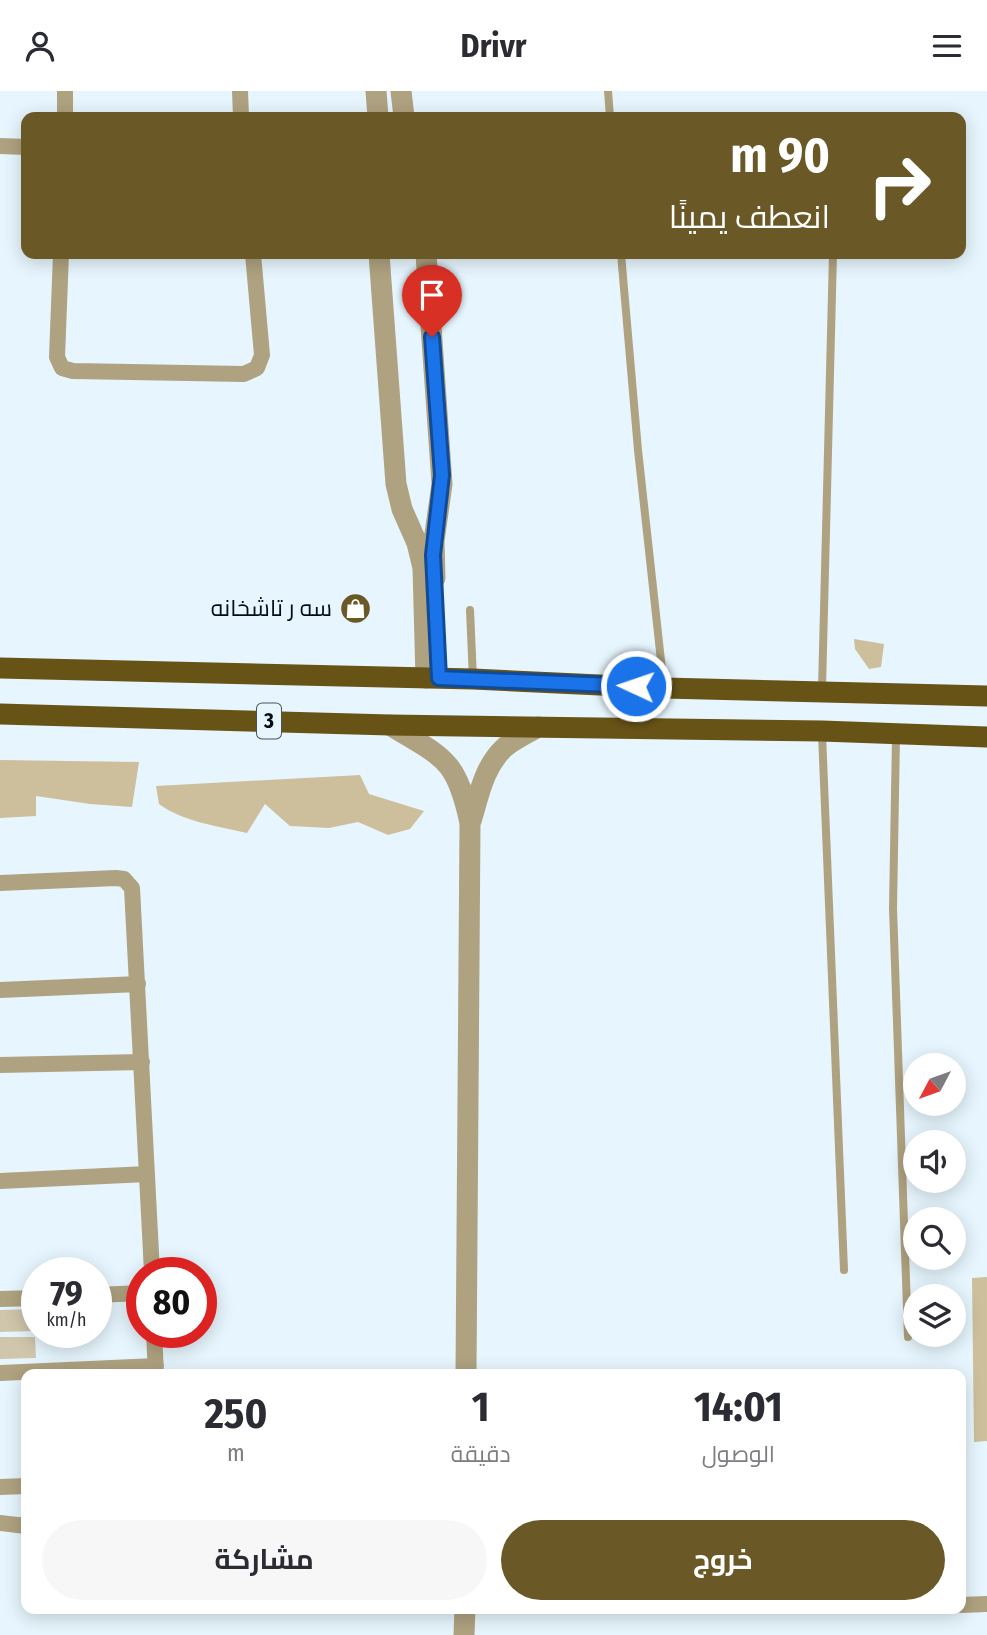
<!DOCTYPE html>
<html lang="ar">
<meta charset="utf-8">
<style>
:root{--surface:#fff;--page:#f7f7f7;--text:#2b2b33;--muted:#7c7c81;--accent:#6a5826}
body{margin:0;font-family:"Fira Sans Condensed",Cairo,sans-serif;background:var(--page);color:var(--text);direction:rtl;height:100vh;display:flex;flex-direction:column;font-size:26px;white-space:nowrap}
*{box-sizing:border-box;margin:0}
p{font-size:23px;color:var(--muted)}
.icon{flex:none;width:38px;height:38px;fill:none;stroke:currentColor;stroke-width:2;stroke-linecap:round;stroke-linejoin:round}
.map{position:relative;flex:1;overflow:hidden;direction:ltr}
.sheet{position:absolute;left:21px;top:1278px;width:945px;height:245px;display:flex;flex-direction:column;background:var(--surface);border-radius:14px;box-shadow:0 4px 18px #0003;direction:rtl}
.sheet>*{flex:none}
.hud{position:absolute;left:21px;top:21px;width:945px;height:147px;border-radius:14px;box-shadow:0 4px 18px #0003;direction:rtl;background:#6a5826;color:#fff;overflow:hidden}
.needle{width:46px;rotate:229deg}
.fabs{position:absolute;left:903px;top:962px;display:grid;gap:14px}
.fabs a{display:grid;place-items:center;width:63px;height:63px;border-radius:50%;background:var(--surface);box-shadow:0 4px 18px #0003;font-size:35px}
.speed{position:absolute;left:21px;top:1166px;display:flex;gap:14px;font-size:35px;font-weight:700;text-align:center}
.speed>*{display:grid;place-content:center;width:91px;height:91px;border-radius:50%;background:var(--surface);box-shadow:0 4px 18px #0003;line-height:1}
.speed small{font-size:18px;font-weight:400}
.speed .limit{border:10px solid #d22;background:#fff;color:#111}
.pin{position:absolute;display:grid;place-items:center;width:60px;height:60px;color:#fff;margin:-72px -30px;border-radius:50% 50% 50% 0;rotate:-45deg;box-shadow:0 0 7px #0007}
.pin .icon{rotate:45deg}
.me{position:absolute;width:77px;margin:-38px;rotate:273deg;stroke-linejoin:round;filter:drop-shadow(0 0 5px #0008)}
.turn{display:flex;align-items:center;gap:24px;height:147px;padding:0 21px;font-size:32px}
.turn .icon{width:91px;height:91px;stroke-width:2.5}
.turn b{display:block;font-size:49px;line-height:60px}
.eta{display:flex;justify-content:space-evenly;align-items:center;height:119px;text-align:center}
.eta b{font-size:42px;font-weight:700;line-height:49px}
.button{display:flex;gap:14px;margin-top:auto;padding:14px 21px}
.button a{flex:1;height:80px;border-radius:42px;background:var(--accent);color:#fff;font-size:28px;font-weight:700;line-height:80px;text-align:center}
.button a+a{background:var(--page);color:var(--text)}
header{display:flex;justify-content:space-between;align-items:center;height:91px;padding:0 21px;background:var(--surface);font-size:32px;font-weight:700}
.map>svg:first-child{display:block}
.green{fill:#d0c6ab}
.forest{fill:#cdbf9b}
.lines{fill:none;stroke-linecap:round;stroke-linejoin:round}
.service{stroke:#afa280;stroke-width:8}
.minor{stroke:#afa280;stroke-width:16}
.tertiary{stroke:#afa280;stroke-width:21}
.trunk{stroke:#675316;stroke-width:21}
.route-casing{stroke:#114b97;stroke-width:18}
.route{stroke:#1a73e8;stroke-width:12}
.labels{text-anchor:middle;stroke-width:5;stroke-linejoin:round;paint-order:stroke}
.shield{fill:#e7f6fe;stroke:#495358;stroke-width:2}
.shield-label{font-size:21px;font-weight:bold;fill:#050d11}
.poi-label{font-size:23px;fill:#050d11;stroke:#e7f6fe;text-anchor:end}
</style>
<header><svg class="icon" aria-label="menu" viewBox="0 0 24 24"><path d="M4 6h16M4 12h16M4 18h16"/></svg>Drivr<svg class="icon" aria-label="person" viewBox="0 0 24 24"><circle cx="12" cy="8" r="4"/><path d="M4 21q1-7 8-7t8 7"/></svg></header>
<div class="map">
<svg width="987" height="1544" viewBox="0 0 987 1544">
<rect width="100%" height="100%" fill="#e7f6fe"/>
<!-- green -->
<path class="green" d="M 35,1218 L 35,1240 L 0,1241 L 0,1219 Z
M 0,1246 L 35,1246 L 36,1267 L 0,1268 Z"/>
<!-- forest -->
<path class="forest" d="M 854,548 L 884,553 L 881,576 L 869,578 L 855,558 Z
M 0,669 L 139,671 L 132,716 L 90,713 L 36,705 L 36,725 L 0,727 Z
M 360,684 L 369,703 L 424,720 L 410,738 L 388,744 L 358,731 L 329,737 L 290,735 L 265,713 L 247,742 C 217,735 184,731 159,713 L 156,695 Z
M 987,1186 L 987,1350 L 974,1351 L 972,1187 Z"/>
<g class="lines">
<!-- service -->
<path class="service" d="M 608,0 L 610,26
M 621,163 L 638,359 L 664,597
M 470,519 L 473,588
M 822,598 L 833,163
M 822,643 L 844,1179
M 896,646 L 893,817 L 908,1246"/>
<!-- minor -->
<path class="minor" d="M 240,0 L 241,26
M 65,26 L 65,0
M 0,55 L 26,56
M 61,163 L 57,266 L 62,277 L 73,280 L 244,283 L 257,277 L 262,264 L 253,163
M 0,792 L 116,787 L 124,788 L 132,797 L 152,1181
M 0,899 L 138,893
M 0,974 L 142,971
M 0,1090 L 147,1083
M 96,1204 L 142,1202
M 0,1208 L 37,1207
M 154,1241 L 156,1283
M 0,1282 L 156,1275
M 0,1396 L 26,1395
M 0,1432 L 26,1435
M 961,1514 L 987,1513"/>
<!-- tertiary -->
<path class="tertiary" d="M 376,0 L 378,26
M 401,0 L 404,26
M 379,163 L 396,393 L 402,418 L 417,452 L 423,477 L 426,587
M 426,163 L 442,393 L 434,450 L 435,487
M 390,634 C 443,667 456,666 470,732 L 466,1283
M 471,730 C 479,704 484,675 505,656 C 515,648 528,642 538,636
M 464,1544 L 465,1517"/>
<!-- trunk -->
<path class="trunk" d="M 0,577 L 473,588 L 664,597 L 987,605
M 0,623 L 390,634 L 822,640 L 987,646"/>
</g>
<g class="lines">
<defs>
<path id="route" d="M 432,246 L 442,384 L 433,464 L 439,587 L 636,595"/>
</defs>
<!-- route casing -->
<use href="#route" class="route-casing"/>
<!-- route -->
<use href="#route" class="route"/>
</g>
<!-- icons -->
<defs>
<symbol id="shop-disc" viewBox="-11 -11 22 22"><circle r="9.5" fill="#6a5826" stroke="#e7f6fe"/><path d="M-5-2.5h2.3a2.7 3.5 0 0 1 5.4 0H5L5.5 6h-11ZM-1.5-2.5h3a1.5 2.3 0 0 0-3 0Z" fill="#fff"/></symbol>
</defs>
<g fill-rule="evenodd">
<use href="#shop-disc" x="338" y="500" width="35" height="35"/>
</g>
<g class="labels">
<!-- shield labels -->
<rect class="shield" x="257" y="612.5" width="24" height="35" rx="5"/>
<g class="shield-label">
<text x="269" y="637">3</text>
</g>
<!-- poi labels -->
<g class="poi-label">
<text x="332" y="525">سه ر تاشخانه</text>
</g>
</g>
</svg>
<div class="fabs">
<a><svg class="needle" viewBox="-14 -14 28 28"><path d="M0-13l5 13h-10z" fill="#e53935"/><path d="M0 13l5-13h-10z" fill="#7c7c81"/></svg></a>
<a><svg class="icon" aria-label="sound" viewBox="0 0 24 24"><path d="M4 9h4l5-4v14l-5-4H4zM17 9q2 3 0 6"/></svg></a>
<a><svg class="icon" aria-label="search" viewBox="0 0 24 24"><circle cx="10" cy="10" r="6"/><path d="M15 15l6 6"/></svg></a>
<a><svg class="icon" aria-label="layers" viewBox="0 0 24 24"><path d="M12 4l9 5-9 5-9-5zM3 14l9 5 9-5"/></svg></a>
</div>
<div class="speed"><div>79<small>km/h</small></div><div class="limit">80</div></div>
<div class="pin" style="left:432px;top:246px;background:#d93025"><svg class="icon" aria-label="arrive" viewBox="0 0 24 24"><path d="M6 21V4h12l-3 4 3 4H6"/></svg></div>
<svg class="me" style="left:636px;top:595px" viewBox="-20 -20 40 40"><circle r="17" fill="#1a73e8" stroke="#fff" stroke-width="3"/><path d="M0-11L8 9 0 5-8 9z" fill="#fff"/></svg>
<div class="hud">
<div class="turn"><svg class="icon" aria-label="right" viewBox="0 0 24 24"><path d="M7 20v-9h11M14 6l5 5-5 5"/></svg><div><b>90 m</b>انعطف يمينًا</div></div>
</div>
<section class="sheet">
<div class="eta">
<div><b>14:01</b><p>الوصول</p></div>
<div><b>1</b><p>دقيقة</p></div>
<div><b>250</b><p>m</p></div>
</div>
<div class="button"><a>خروج</a><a>مشاركة</a></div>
</section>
</div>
